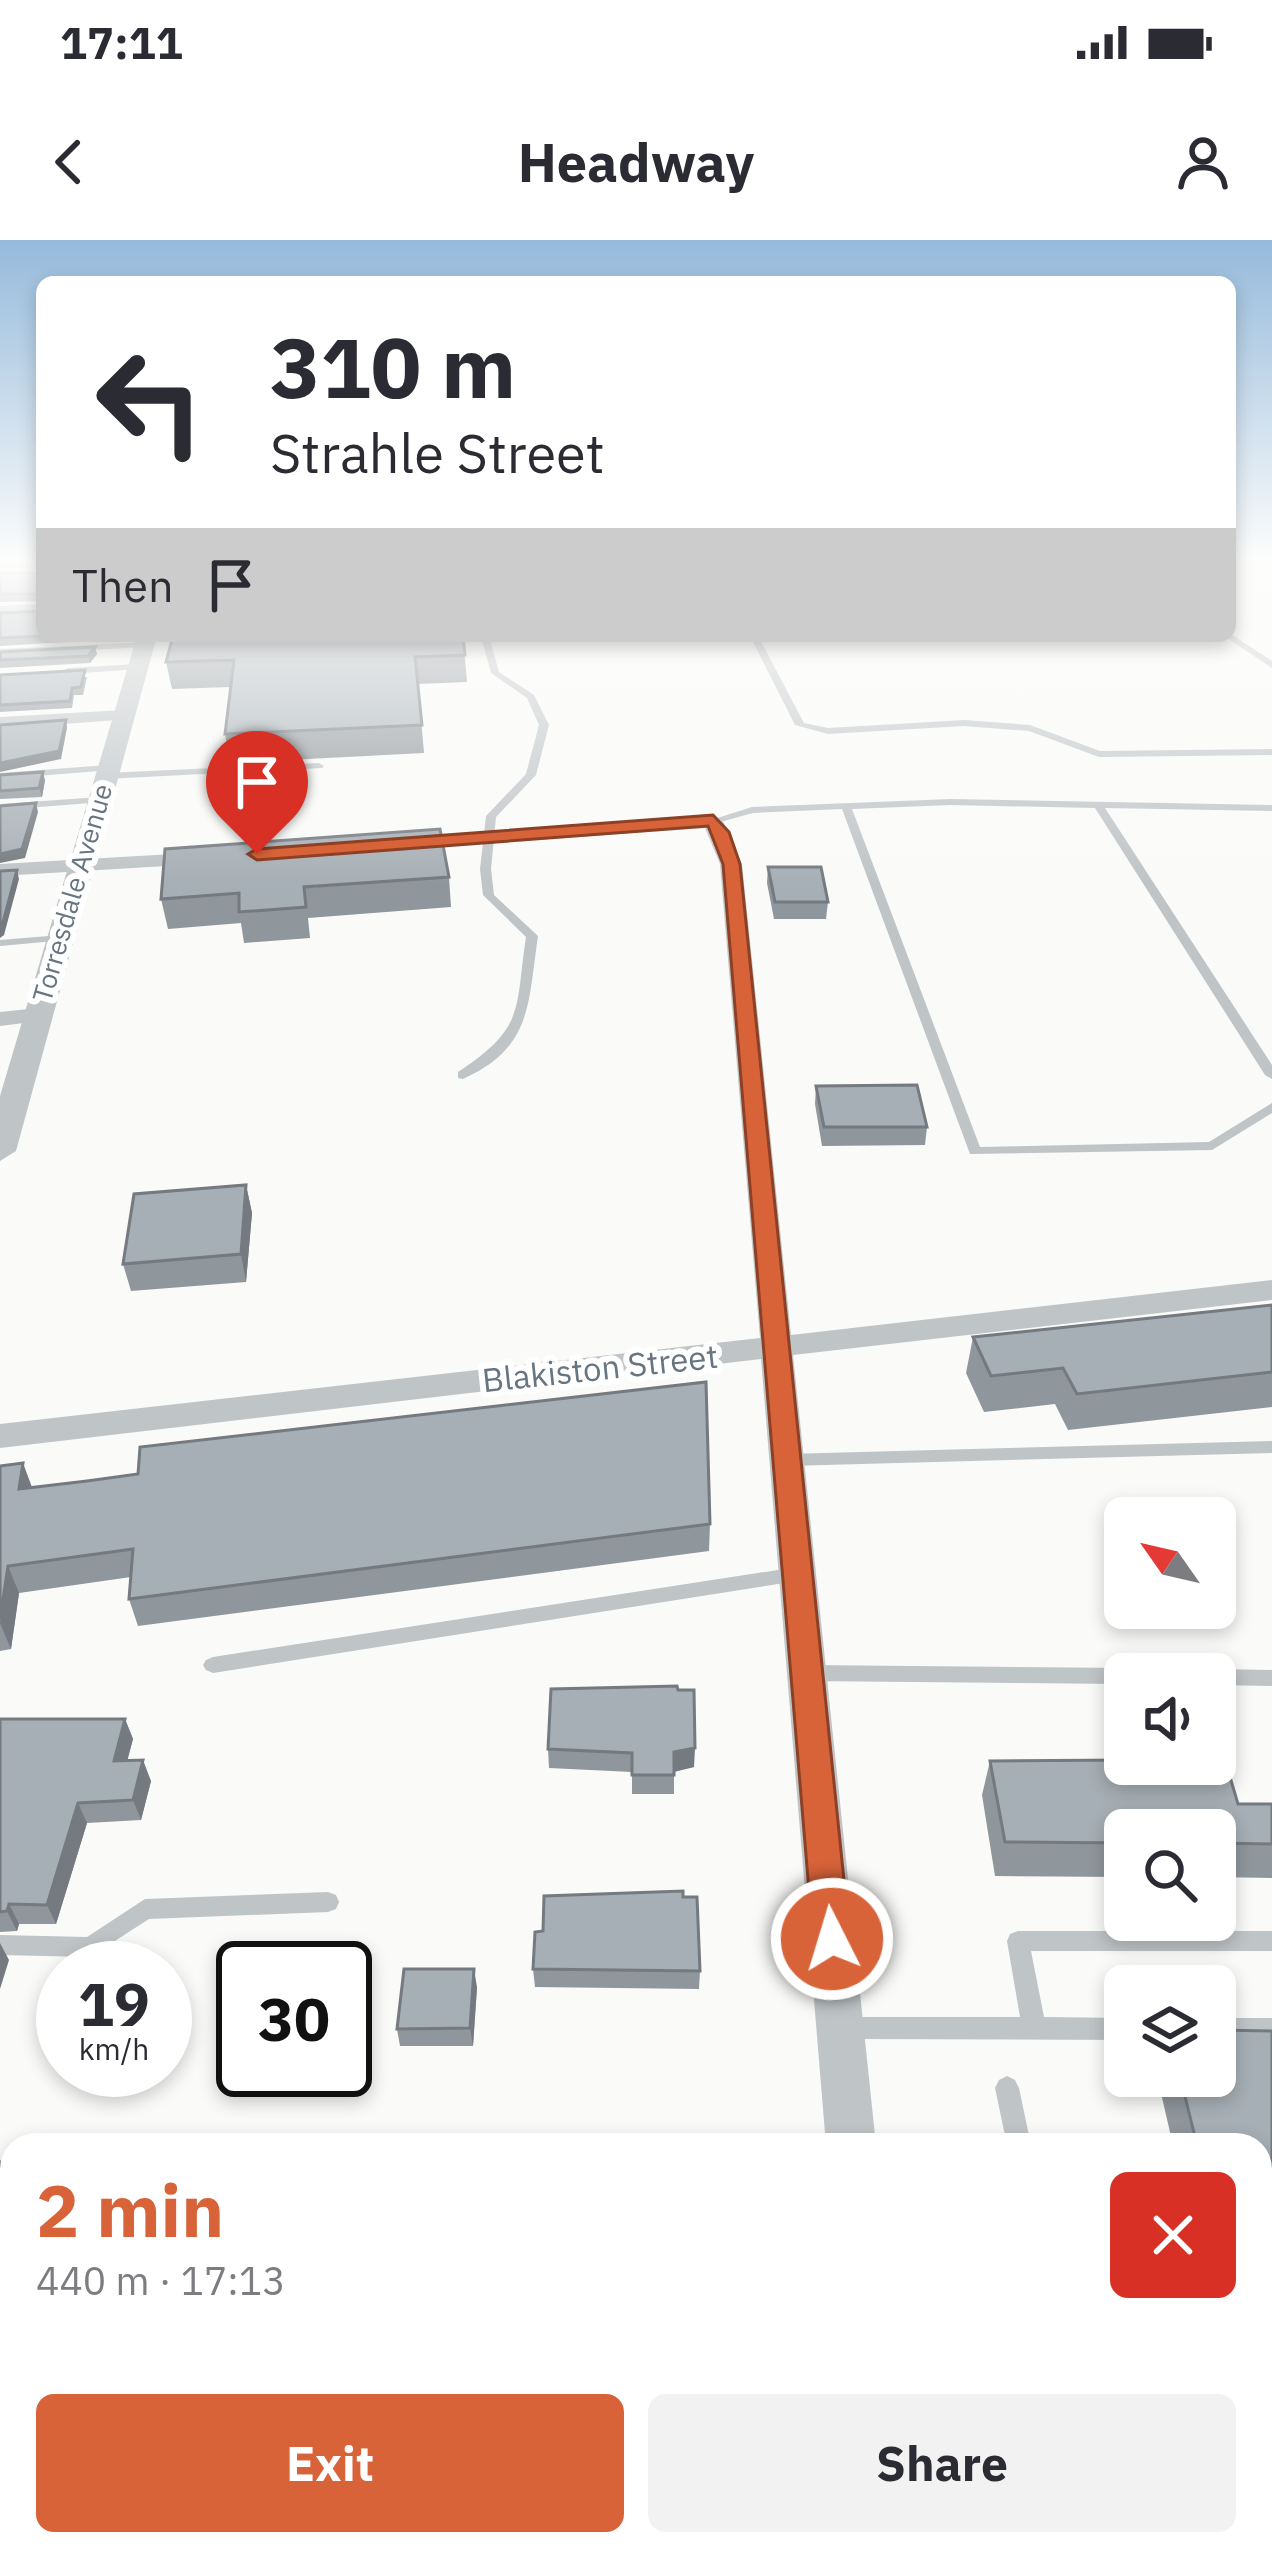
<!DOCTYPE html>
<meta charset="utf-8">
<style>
:root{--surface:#fff;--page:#f2f2f3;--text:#2b2b33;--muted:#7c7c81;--accent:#d86339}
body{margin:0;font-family:"IBM Plex Sans",sans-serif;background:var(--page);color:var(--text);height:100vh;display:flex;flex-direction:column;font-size:45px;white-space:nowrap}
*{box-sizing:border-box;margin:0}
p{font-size:39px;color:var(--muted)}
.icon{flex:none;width:66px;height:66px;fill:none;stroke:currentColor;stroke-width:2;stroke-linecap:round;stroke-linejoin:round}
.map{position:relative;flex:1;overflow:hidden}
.side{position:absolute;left:0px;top:1893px;width:1272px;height:423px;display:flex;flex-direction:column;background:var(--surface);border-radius:36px 36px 0 0;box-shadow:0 6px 18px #0003}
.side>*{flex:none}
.banner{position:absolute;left:36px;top:36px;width:1200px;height:366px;border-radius:18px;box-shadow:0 6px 18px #0003;background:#fff;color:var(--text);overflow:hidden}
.needle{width:78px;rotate:304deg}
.buttons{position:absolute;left:1104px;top:1257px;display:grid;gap:24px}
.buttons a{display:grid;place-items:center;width:132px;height:132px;border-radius:18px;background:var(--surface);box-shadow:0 6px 18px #0003;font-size:60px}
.speed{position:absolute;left:36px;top:1701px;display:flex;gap:24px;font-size:60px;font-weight:700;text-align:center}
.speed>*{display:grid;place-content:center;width:156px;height:156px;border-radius:50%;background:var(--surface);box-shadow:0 6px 18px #0003;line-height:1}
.speed small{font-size:30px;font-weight:400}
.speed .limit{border:6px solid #111;border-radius:18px;background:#fff;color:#111}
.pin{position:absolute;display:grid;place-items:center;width:102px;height:102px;color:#fff;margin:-123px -51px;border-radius:50% 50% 50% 0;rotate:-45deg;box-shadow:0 0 12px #0007}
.pin .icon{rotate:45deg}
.me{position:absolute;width:132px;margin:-66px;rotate:355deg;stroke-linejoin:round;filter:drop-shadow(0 0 9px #0008)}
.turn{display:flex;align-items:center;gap:42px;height:252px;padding:0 36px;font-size:54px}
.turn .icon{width:156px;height:156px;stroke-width:2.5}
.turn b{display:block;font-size:84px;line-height:102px}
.then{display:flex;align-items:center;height:114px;padding:0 36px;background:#0003;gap:24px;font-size:45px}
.round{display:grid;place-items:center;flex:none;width:126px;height:126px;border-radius:18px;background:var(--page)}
.head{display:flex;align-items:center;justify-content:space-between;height:204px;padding:0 36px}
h1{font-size:72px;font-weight:700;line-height:90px;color:var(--accent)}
.primary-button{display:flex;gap:24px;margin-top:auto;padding:24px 36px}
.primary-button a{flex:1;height:138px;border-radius:18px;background:var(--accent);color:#fff;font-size:48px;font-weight:700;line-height:138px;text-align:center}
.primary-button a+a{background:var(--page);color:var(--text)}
.status{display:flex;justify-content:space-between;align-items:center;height:84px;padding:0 60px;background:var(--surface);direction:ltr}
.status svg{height:33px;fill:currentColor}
header{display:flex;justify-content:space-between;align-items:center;height:156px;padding:0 36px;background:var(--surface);font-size:54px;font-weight:700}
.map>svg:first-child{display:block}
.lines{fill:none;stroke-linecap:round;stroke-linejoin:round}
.service{fill:#bfc4c7;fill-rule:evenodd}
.minor{fill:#bfc4c7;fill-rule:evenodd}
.tertiary{fill:#bfc4c7;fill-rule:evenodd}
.wall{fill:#8f969c}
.shaded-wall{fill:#747a7f}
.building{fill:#a6afb5;stroke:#747a7f;stroke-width:3}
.route{fill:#d86339;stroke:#8c4025;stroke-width:3}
.labels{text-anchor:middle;stroke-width:12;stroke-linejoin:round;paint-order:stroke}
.far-street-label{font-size:27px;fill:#667581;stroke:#fff}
.street-label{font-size:33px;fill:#667581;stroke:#fff}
</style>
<div class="status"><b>17:11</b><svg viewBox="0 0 49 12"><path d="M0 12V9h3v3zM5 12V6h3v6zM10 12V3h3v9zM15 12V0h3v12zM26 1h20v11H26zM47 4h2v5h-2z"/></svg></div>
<header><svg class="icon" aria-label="back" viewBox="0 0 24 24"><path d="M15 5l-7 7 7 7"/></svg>Headway<svg class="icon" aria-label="person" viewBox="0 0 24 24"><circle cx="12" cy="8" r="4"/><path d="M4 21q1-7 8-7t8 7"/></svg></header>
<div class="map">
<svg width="1272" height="2315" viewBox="0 0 1272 2315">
<rect width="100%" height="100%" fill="#fafaf8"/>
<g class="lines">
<!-- service -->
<path class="service" d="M 1231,394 L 1272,421 L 1272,428 L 1224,396 Z
M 481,396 L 489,396 L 499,432 L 534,455 L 549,485 L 536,535 L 496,577 L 491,629 L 494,655 L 538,696 C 528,762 533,808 463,839 L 458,838 L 458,832 C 526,787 515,770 526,697 L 483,655 L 480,629 L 486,576 L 526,534 L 539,485 L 527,458 L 491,433 Z
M 750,396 L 758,396 L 804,483 L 828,488 L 964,480 L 1030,485 L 1100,511 L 1272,509 L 1272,515 L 1099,517 L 1029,491 L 964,486 L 828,494 L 795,485 Z
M 148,402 L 145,407 L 0,415 L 0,409 Z
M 138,424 L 141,425 L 141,429 L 67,434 L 63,431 L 67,428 Z
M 319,523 L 324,526 L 322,528 L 106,539 L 101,536 L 106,533 Z
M 108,525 L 111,526 L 111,530 L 0,539 L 0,533 Z
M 100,557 L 105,560 L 104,562 L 0,570 L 0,564 Z
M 951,559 L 1272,565 L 1272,571 L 1105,568 L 1272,825 L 1272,839 L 1265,835 L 1095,568 L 951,565 L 852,569 L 980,907 L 1209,902 L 1272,863 L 1272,873 L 1212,910 L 970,914 L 842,569 L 753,573 L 713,584 L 708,581 L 752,567 Z
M 61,695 L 67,698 L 65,700 L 0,706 L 0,700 Z
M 1272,1201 L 1272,1213 L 787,1226 L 778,1220 L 787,1214 Z
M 797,1327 L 804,1329 L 806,1334 L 804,1339 L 797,1341 L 213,1433 L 206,1430 L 203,1425 L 206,1420 L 213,1417 Z
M 808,1425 L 1125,1428 L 1134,1434 L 1125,1434 L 1125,1444 L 808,1441 L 801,1439 L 798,1433 L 801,1427 Z
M 1215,1429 L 1272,1430 L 1272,1446 L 1215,1445 L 1215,1434 L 1207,1434 Z
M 328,1652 L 336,1655 L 339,1662 L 336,1669 L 328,1672 L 149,1679 L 90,1717 L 0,1715 L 0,1695 L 87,1697 L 145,1659 Z
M 1018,1691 L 1272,1691 L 1272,1711 L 1031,1711 L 1044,1777 L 1125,1778 L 1125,1800 L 847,1799 L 839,1796 L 835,1788 L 839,1780 L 847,1777 L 1020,1777 L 1007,1701 L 1010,1694 Z
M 1215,1778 L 1272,1778 L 1272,1800 L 1215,1800 Z
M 1007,1836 L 1015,1840 L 1019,1848 L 1031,1905 L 1007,1905 L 995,1848 L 999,1840 Z"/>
<!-- minor -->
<path class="minor" d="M 42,364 L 42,374 L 0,376 L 0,366 Z
M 124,470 L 133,475 L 130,479 L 0,489 L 0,477 Z
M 713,575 L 723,581 L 742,624 L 791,1095 L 1272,1040 L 1272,1060 L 793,1115 L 876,1905 L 826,1905 L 761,1119 L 0,1208 L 0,1184 L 760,1098 L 720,624 L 705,588 L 397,610 L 386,604 L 397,598 Z
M 208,612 L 219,618 L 216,623 L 0,636 L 0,624 Z
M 39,768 L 48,770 L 51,775 L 48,780 L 0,786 L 0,772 Z
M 859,2304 L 917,2304 L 918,2315 L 860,2315 Z"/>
<!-- tertiary -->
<path class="tertiary" d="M 137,396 L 157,396 L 16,911 L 0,921 L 0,856 Z"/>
</g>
<!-- wall -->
<path class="wall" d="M 0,319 L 42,319 L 42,327 L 0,328 Z
M 42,330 L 42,361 L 0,362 L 0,333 L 41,333 Z
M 0,373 L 42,396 L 100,396 L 99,400 L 0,406 Z
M 463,396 L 467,442 L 418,444 L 424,513 L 230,523 L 225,494 L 231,447 L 172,449 L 166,422 Z
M 0,412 L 97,414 L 90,423 L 0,428 Z
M 0,435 L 87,437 L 83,455 L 74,455 L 72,468 L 0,472 Z
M 0,535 L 45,540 L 42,557 L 0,559 Z
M 768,627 L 828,662 L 826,679 L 774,679 L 767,643 Z
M 449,637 L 451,667 L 308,678 L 310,698 L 244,703 L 241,683 L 168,689 L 161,659 Z
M 816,846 L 927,887 L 925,905 L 822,906 L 815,864 Z
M 246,945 L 252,973 L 246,1042 L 131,1051 L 123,1024 Z
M 1272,1065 L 1272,1167 L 1068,1190 L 1055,1164 L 984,1172 L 966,1133 L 973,1097 Z
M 0,1226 L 32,1247 L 710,1284 L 709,1311 L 138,1386 L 129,1359 L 131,1337 L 19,1353 L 11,1409 L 0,1411 Z
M 551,1449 L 694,1527 L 674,1531 L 674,1554 L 632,1554 L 632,1532 L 549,1528 L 548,1509 Z
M 0,1479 L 125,1479 L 133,1499 L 127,1520 L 151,1541 L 141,1580 L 87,1583 L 56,1684 L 19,1684 L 17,1691 L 0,1692 Z
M 990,1521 L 1238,1564 L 1272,1564 L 1272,1638 L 1215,1637 L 1215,1590 L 1125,1590 L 1125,1637 L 995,1636 L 982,1555 Z
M 683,1657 L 700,1731 L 699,1749 L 535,1747 L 533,1729 L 543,1691 Z
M 477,1747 L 473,1806 L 400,1806 L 397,1789 Z
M 1272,1791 L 1272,2315 L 1260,2304 L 1260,1905 L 1173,1905 L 1157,1836 L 1215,1836 Z
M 0,1922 L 12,1922 L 12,1966 L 0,1966 Z
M 0,2084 L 12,2304 L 16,2304 L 13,2315 L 0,2315 Z"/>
<!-- shaded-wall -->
<path class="shaded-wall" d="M 95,407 L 97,414 L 90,423 L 88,416 Z
M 66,480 L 67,488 L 61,519 L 0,532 L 0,523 Z
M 43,532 L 45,540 L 42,557 L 39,548 Z
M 36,563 L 38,572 L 25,618 L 0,623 L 0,614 Z
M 17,630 L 19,639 L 4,695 L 0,698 L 0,687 Z
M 246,945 L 252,973 L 246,1042 L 241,1014 Z
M 23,1223 L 33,1250 L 19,1249 Z
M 8,1326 L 19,1353 L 11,1409 L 0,1383 Z
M 125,1479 L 133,1499 L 122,1541 L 114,1521 Z
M 695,1508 L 694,1527 L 674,1532 L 674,1512 Z
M 143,1520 L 151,1541 L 141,1580 L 133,1560 Z
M 78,1563 L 87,1583 L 56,1684 L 47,1665 Z
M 9,1664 L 19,1684 L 17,1691 L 7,1671 Z
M 0,1703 L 9,1720 L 0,1749 Z
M 474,1729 L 477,1747 L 473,1806 L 470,1788 Z
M 12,2258 L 12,2304 L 16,2304 L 13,2315 L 10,2315 L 2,2307 Z"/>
<!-- building -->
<path class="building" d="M 0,319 L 42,319 L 42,321 L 40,320 L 0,322 Z
M 42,330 L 42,354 L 0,354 L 0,333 L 41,333 Z
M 42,362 L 42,396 L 0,398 L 0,373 L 41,371 Z
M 173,396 L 463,396 L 465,415 L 415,417 L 422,485 L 225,494 L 234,420 L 166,422 Z
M 95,407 L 88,416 L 0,420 L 0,412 Z
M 85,430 L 81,447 L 72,448 L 70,461 L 0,465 L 0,435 Z
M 66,480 L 59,511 L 0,523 L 0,485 Z
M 43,532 L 39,548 L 0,551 L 0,535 Z
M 36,563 L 22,609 L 0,614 L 0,566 Z
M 440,589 L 449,637 L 304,647 L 306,667 L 239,672 L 239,653 L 161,659 L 165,609 Z
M 768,627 L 821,627 L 828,662 L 775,662 Z
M 17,630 L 2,686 L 0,687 L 0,631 Z
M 917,845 L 927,887 L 824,887 L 816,846 Z
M 246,945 L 241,1014 L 123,1024 L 134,954 Z
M 1272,1065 L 1272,1132 L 1077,1154 L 1063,1128 L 991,1136 L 973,1097 Z
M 706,1142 L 710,1284 L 129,1359 L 133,1309 L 8,1326 L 0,1379 L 0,1226 L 23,1223 L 19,1249 L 87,1241 L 138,1234 L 140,1207 Z
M 677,1446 L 678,1450 L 694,1450 L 695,1508 L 674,1512 L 674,1535 L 632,1535 L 632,1513 L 548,1509 L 551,1449 Z
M 0,1479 L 125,1479 L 114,1521 L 143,1520 L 133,1560 L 78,1563 L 47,1665 L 9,1664 L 7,1671 L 0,1672 Z
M 1125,1520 L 1125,1524 L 1215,1524 L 1215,1520 L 1225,1520 L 1238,1564 L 1272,1564 L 1272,1604 L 1215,1603 L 1215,1590 L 1125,1590 L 1125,1603 L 1005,1602 L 990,1521 Z
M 683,1651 L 683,1657 L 697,1657 L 700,1731 L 533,1729 L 535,1692 L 543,1691 L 544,1656 Z
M 404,1729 L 474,1729 L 470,1788 L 397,1789 Z
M 1215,1790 L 1272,1791 L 1272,2315 L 1015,2315 L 1067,2304 L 1260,2304 L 1260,2198 L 1268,2197 L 1260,2162 L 1260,1905 L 1197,1905 L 1180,1836 L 1215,1836 Z
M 0,1922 L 12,1922 L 11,1958 L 0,1958 Z
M 0,2084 L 12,2084 L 12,2258 L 2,2307 L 0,2307 Z"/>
<!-- sky -->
<linearGradient id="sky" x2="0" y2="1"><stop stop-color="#95badb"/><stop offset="0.5" stop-color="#fdfdfc"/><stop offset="1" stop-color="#fdfdfc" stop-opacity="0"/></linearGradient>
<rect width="1272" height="644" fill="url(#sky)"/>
<!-- route -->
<path class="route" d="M 713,575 L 729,592 L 740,624 L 850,1699 L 845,1711 L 832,1716 L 819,1711 L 813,1699 L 723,624 L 708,586 L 257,620 L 248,614 L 257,609 Z"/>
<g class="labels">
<!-- far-street labels -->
<g class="far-street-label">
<text transform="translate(73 653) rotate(-74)" y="9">Torresdale Avenue</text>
</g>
<!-- street labels -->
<g class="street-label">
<text transform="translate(600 1128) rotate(-6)" y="12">Blakiston Street</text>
</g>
</g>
</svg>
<div class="buttons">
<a><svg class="needle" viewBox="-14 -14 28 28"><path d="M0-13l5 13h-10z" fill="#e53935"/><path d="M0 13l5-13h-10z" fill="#7c7c81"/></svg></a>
<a><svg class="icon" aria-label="sound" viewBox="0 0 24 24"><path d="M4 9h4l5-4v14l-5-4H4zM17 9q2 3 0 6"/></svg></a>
<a><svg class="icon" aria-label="search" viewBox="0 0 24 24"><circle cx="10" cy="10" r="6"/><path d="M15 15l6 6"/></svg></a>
<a><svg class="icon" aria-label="layers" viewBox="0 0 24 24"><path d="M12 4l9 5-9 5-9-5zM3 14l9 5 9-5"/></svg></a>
</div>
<div class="speed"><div>19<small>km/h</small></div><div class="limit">30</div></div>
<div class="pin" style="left:257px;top:614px;background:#d93025"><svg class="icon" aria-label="arrive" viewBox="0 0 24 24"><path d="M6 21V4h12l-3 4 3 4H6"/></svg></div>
<svg class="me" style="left:832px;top:1699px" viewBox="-20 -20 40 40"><circle r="17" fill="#d86339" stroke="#fff" stroke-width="3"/><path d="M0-11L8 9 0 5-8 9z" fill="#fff"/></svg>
<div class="banner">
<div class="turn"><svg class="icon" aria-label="left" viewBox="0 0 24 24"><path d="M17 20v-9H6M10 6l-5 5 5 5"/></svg><div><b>310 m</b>Strahle Street</div></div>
<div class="then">Then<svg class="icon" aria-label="arrive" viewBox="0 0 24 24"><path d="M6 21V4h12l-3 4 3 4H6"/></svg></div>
</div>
<section class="side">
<div class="head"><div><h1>2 min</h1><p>440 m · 17:13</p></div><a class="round" style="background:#d93025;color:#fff"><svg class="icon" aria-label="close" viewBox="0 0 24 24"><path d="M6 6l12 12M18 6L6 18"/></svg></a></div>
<div class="primary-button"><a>Exit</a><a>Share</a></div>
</section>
</div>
